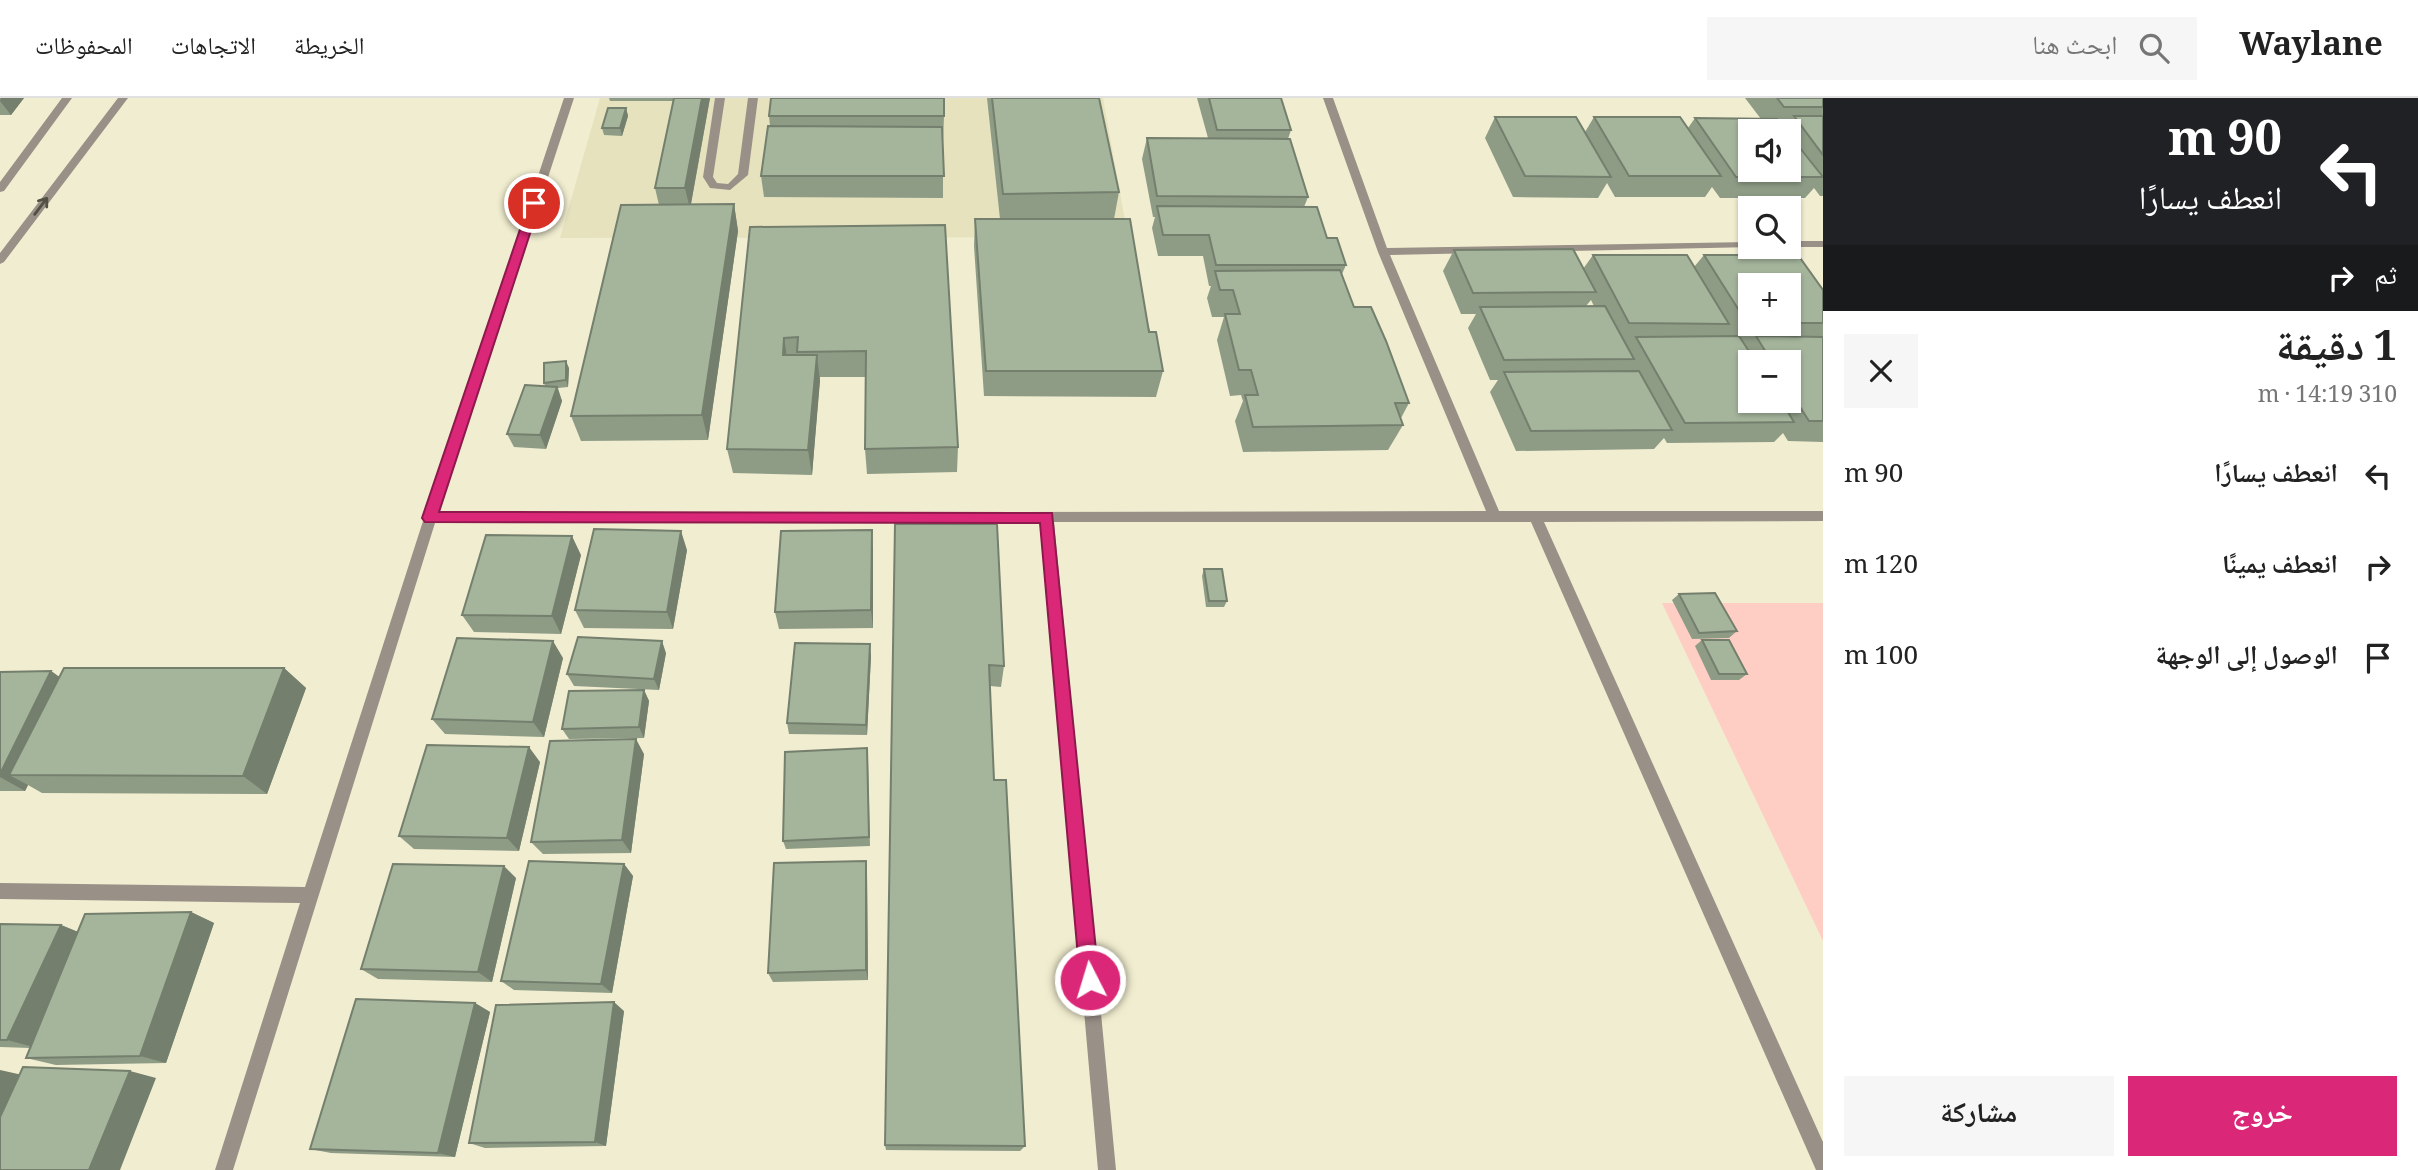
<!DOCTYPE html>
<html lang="ar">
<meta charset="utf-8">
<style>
:root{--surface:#fff;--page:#f6f6f6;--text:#222;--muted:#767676;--line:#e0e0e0;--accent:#db2777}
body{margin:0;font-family:Georgia,"Noto Naskh Arabic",serif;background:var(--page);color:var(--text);direction:rtl;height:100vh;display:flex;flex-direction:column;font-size:26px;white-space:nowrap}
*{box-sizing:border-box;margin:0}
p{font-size:23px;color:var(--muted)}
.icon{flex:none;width:38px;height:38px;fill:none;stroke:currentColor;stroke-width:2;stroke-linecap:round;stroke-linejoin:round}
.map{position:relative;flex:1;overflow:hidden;direction:ltr}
.side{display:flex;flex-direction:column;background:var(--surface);width:595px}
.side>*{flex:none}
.top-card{background:#202124;color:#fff;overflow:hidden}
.tools{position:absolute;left:1738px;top:21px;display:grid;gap:14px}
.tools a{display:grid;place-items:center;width:63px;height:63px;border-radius:0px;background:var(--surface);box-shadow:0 2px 5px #0004;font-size:35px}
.pin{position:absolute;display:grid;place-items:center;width:60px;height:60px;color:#fff;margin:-30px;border:4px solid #fff;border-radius:50%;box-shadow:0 2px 7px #0007}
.me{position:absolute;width:77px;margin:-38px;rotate:355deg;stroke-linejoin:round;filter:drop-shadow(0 0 5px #0008)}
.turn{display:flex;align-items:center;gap:24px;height:147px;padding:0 21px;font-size:32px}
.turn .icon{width:91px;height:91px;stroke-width:2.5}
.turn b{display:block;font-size:49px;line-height:60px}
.then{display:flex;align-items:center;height:66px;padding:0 21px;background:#0003;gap:14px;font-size:26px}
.round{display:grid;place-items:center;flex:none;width:74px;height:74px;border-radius:0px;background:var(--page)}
.headline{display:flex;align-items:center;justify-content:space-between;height:119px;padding:0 21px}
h1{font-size:42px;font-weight:800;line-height:52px}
.primary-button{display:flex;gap:14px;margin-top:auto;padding:14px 21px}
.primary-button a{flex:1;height:80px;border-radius:0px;background:var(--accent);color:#fff;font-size:28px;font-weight:800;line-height:80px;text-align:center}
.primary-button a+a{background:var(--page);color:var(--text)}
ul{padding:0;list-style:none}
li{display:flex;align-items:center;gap:21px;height:91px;padding:0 21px}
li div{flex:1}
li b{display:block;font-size:26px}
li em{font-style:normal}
header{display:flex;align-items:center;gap:42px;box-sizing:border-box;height:98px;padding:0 35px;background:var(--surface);border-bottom:2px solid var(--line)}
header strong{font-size:33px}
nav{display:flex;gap:38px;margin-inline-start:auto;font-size:24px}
.search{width:490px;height:63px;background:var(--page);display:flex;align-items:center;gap:18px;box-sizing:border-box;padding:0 24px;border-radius:0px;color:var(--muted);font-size:26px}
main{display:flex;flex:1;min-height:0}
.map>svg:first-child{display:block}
.built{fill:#e6e2be}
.green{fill:#fecec4}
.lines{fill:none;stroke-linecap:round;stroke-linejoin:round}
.service{fill:#999087;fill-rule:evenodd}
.minor{fill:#999087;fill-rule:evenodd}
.tertiary{fill:#999087;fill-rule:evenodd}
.wall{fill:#8e9c86;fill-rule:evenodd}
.shaded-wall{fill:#747f6d}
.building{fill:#a5b59c;stroke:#747f6d;stroke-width:2}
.oneway{stroke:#524f44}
.route{fill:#db2777;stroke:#8e194d;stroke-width:2}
</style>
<header>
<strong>Waylane</strong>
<div class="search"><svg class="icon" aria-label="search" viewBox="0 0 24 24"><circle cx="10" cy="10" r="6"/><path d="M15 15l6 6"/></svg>ابحث هنا</div>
<nav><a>الخريطة</a><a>الاتجاهات</a><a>المحفوظات</a></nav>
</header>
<main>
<section class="side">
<div class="top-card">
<div class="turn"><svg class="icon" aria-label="left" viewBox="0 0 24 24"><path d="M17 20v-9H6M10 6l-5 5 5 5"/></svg><div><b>90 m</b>انعطف يسارًا</div></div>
<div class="then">ثم<svg class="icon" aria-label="right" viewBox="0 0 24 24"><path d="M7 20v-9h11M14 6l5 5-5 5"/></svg></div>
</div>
<div class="headline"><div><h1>1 دقيقة</h1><p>310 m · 14:19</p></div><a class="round"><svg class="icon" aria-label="close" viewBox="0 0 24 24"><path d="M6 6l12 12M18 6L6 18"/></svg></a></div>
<ul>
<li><svg class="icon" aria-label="left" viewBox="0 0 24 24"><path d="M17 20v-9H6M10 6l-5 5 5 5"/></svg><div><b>انعطف يسارًا</b></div><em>90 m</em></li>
<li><svg class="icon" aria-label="right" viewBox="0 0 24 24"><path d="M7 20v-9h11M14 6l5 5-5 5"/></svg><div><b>انعطف يمينًا</b></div><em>120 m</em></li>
<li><svg class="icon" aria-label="arrive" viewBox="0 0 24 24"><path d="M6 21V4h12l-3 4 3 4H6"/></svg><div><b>الوصول إلى الوجهة</b></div><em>100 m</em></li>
</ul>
<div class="primary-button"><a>خروج</a><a>مشاركة</a></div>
</section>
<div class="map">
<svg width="1823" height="1072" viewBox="0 0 1823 1072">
<rect width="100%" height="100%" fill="#f1edd0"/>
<!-- built -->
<path class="built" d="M 600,0 L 1103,0 L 1128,139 L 560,140 Z"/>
<!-- green -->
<path class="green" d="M 1662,505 L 1823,505 L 1823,843 Z"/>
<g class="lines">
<!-- service -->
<path class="service" d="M 715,0 L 725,0 L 713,79 L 717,85 L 728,86 L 738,76 L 748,0 L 758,0 L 748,77 L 730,92 L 710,90 L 703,79 Z"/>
<!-- minor -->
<path class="minor" d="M 564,0 L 574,0 L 438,415 L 1486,413 L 1378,154 L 1323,0 L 1333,0 L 1387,150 L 1750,144 L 1750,149 L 1754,149 L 1390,157 L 1499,413 L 1823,413 L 1823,423 L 1544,424 L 1823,1044 L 1823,1072 L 1816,1072 L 1531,424 L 1054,424 L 1116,1072 L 1098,1072 L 1041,424 L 435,425 L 233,1072 L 215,1072 L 300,805 L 0,801 L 0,785 L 305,789 L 424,420 Z
M 1788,143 L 1823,143 L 1823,149 L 1785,149 L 1788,149 Z"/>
<!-- tertiary -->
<path class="tertiary" d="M 62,0 L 72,0 L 4,93 L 0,94 L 0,84 Z
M 118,0 L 128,0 L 4,164 L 0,166 L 0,155 Z"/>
</g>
<!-- wall -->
<path class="wall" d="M 0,0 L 24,0 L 11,17 L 0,17 Z
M 609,0 L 710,0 L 691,106 L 734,106 L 738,133 L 708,342 L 581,343 L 571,318 L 659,107 L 655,90 L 673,3 L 610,3 Z
M 987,0 L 1099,0 L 1119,94 L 1114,121 L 1163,273 L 1156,299 L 984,298 L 974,148 L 975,121 L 1000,121 Z
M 1197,0 L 1281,0 L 1291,32 L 1288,41 L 1308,99 L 1304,109 L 1346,167 L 1342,176 L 1354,209 L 1409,305 L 1401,320 L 1403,327 L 1388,352 L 1243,354 L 1235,323 L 1243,303 L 1241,297 L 1230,298 L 1217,242 L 1224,219 L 1212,219 L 1207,200 L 1211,188 L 1209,188 L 1203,158 L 1158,158 L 1152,130 L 1155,119 L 1153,119 L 1142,61 L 1147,40 L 1208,40 Z
M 1745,0 L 1823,0 L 1823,98 L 1820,98 L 1814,90 L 1805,100 L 1720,100 L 1712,89 L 1705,99 L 1615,99 L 1607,85 L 1598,100 L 1513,99 L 1485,40 L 1495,19 L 1585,34 L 1594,19 L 1688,30 L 1695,20 L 1761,21 ZM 1750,33 L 1788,33 L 1788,72 Z
M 626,10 L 628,18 L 622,38 L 604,37 L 602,30 Z
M 769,18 L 944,18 L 943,45 L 943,100 L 764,99 L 761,78 L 770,28 Z
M 750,129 L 958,349 L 957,374 L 867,376 L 865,351 L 866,279 L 820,279 L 812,377 L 733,375 L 727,351 Z
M 1573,151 L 1583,171 L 1593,157 L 1687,157 L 1694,169 L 1704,157 L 1798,157 L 1823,192 L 1823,225 L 1812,225 L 1823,225 L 1823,344 L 1788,343 L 1783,335 L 1774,344 L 1667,345 L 1664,340 L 1654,351 L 1516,353 L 1490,294 L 1498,282 L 1490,282 L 1468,230 L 1476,216 L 1461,216 L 1443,173 L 1454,152 ZM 1750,187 L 1788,187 L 1788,226 L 1750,226 ZM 1591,202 L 1594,208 L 1586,208 ZM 1750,264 L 1788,264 L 1788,303 L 1750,303 Z
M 569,270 L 568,289 L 558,290 L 562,303 L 546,351 L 514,349 L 507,336 L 545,288 L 544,285 Z
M 895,426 L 1004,568 L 1001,589 L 990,588 L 994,682 L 1025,1048 L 1020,1053 L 886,1052 L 885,1047 Z
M 873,451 L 873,530 L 779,531 L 775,514 Z
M 687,452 L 673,531 L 584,530 L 575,512 Z
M 581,457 L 561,536 L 474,534 L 462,517 Z
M 1204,471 L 1227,503 L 1224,509 L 1206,509 L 1202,478 Z
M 1679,496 L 1737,533 L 1729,540 L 1692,541 L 1672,502 Z
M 1702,542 L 1747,576 L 1739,582 L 1711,582 L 1695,548 Z
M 666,555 L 659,592 L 574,588 L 567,576 Z
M 871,558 L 867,637 L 789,636 L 787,625 Z
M 563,560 L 544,639 L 445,636 L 432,621 Z
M 284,570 L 306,590 L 267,696 L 42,695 L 28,687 L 25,693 L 0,693 L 0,574 L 51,573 L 59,579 Z
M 644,592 L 649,603 L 644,640 L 569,641 L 562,631 Z
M 644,656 L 631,755 L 543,756 L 531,744 Z
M 868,661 L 870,748 L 786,751 L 783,743 Z
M 540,664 L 519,753 L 414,751 L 399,738 Z
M 624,766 L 633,778 L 612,895 L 514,892 L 501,883 Z
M 867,775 L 868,882 L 773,884 L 768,875 Z
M 516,780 L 492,884 L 378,881 L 361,871 Z
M 191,814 L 214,825 L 166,965 L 56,967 L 26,960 L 30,950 L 0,949 L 0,826 L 61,827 L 78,834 Z
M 475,905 L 490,914 L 455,1059 L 331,1055 L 310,1051 Z
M 624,913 L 606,1048 L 485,1050 L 469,1045 Z"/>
<!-- shaded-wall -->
<path class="shaded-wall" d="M 1,0 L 24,0 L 11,17 L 0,3 Z
M 702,0 L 710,0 L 690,111 L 685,90 Z
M 626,10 L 628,18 L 622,38 L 620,30 Z
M 734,106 L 738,133 L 708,342 L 702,317 Z
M 784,240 L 788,266 L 783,257 Z
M 817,257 L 820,283 L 812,377 L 808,352 Z
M 566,263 L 569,270 L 568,289 L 566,282 Z
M 557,289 L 562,303 L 546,351 L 540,337 Z
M 872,432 L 873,451 L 873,530 L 871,512 Z
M 681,433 L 687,452 L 673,531 L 667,514 Z
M 572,438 L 581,457 L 561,536 L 552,518 Z
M 553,543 L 563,560 L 544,639 L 533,624 Z
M 662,543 L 666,555 L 659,592 L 654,581 Z
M 870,546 L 871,558 L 867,637 L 866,627 Z
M 284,570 L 306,590 L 267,696 L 243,678 Z
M 51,573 L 75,590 L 9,677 L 28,687 L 25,693 L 0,679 L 0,676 Z
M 644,592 L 649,603 L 644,640 L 639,629 Z
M 636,641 L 644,656 L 631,755 L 622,742 Z
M 529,649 L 540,664 L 519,753 L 507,740 Z
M 866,763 L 867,775 L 868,882 L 866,872 Z
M 624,766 L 633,778 L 612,895 L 601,886 Z
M 504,768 L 516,780 L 492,884 L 478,874 Z
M 191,814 L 214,825 L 166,965 L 140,958 Z
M 61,827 L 88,838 L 37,950 L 7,942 Z
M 614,904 L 624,913 L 606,1048 L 595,1044 Z
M 475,905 L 490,914 L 455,1059 L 438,1055 Z
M 0,972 L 27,978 L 0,1037 Z
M 130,973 L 156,980 L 120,1072 L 89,1072 Z"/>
<!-- building -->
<path class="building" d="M 674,0 L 702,0 L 685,90 L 655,90 Z
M 771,0 L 944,0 L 944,18 L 769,18 Z
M 992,0 L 1099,0 L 1119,94 L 1003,96 Z
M 1209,0 L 1281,0 L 1291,32 L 1217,32 Z
M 1777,0 L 1823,0 L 1823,9 L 1784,9 Z
M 608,10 L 626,10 L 620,30 L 602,30 Z
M 1794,18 L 1823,18 L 1823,57 Z
M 1495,19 L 1576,19 L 1611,79 L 1525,78 Z
M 1594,19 L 1680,19 L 1721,78 L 1629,78 Z
M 1695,20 L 1777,21 L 1787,33 L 1750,33 L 1750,72 L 1788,72 L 1788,35 L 1823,79 L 1736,79 Z
M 768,28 L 942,29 L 944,78 L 761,78 Z
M 1147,40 L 1290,41 L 1308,99 L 1157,98 Z
M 734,106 L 702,317 L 571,318 L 621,107 Z
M 1157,108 L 1317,109 L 1327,140 L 1337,140 L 1346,167 L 1216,167 L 1209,137 L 1163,137 Z
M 975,121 L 1130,121 L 1149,234 L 1156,234 L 1163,273 L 986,273 Z
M 945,127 L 958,349 L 865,351 L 866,253 L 797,254 L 798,239 L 784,240 L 783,257 L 817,257 L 808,352 L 727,351 L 750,129 Z
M 1573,151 L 1596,194 L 1473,195 L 1454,152 Z
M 1593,157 L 1687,157 L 1729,226 L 1629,225 Z
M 1704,157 L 1798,157 L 1823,192 L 1823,225 L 1788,225 L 1788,187 L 1750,187 L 1750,225 L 1747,225 Z
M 1340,172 L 1354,209 L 1371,209 L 1386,243 L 1409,305 L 1395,305 L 1403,327 L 1253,329 L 1245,297 L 1258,297 L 1251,272 L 1239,272 L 1225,216 L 1240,216 L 1233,192 L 1220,192 L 1215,173 Z
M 1605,208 L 1634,261 L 1504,262 L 1480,209 Z
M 1739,238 L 1756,264 L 1750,264 L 1750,303 L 1781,303 L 1794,324 L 1685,325 L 1636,239 Z
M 1756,238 L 1823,239 L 1823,323 L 1809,323 L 1788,290 L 1788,264 L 1772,264 Z
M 566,263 L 566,282 L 544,285 L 544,265 Z
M 1639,273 L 1672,332 L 1531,333 L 1504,274 Z
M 525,287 L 557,289 L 540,337 L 507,336 Z
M 895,426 L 997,426 L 1004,568 L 989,567 L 994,682 L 1006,682 L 1025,1048 L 885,1047 Z
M 594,431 L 681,433 L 667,514 L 575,512 Z
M 872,432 L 871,512 L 775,514 L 781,433 Z
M 486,437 L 572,438 L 552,518 L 462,517 Z
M 1204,471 L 1222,471 L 1227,503 L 1209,503 Z
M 1715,495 L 1737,533 L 1699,535 L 1679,496 Z
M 578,539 L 662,543 L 654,581 L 567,576 Z
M 457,540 L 553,543 L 533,624 L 432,621 Z
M 1702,542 L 1729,542 L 1747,576 L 1719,576 Z
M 795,545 L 870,546 L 866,627 L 787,625 Z
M 64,570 L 284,570 L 243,678 L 9,677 Z
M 51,573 L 0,676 L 0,574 Z
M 644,592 L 639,629 L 562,631 L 569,593 Z
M 636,641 L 622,742 L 531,744 L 550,643 Z
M 427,647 L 529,649 L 507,740 L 399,738 Z
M 867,650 L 869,739 L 783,743 L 785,654 Z
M 529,763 L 624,766 L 601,886 L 501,883 Z
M 866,763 L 866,872 L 768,875 L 774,765 Z
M 393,766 L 504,768 L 478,874 L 361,871 Z
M 191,814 L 140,958 L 26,960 L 85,816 Z
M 0,826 L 61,827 L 7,942 L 0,942 Z
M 356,901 L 475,905 L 438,1055 L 310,1051 Z
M 614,904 L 595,1044 L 469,1045 L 496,907 Z
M 23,969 L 130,973 L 89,1072 L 0,1072 L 0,1019 Z"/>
<!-- one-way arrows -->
<defs><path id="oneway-shaft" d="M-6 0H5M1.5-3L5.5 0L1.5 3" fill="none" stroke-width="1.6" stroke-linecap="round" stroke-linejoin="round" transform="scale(1.75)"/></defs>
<use class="oneway" href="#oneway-shaft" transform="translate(41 108) rotate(-53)"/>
<!-- route -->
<path class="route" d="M 530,102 L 540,105 L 439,414 L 1052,415 L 1099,882 L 1096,888 L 1090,891 L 1083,888 L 1080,882 L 1040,425 L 425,424 L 422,420 Z"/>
</svg>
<div class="tools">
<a><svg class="icon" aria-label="sound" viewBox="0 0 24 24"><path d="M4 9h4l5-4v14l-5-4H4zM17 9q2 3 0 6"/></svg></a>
<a><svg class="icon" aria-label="search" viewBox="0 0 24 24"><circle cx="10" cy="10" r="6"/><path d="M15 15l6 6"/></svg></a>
<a>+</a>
<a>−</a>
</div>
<div class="pin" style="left:534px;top:105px;background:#d93025"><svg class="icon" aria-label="arrive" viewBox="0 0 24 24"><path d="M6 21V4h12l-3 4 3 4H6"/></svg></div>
<svg class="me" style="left:1090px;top:882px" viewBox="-20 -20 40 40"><circle r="17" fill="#db2777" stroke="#fff" stroke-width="3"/><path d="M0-11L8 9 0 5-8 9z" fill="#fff"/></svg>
</div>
</main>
